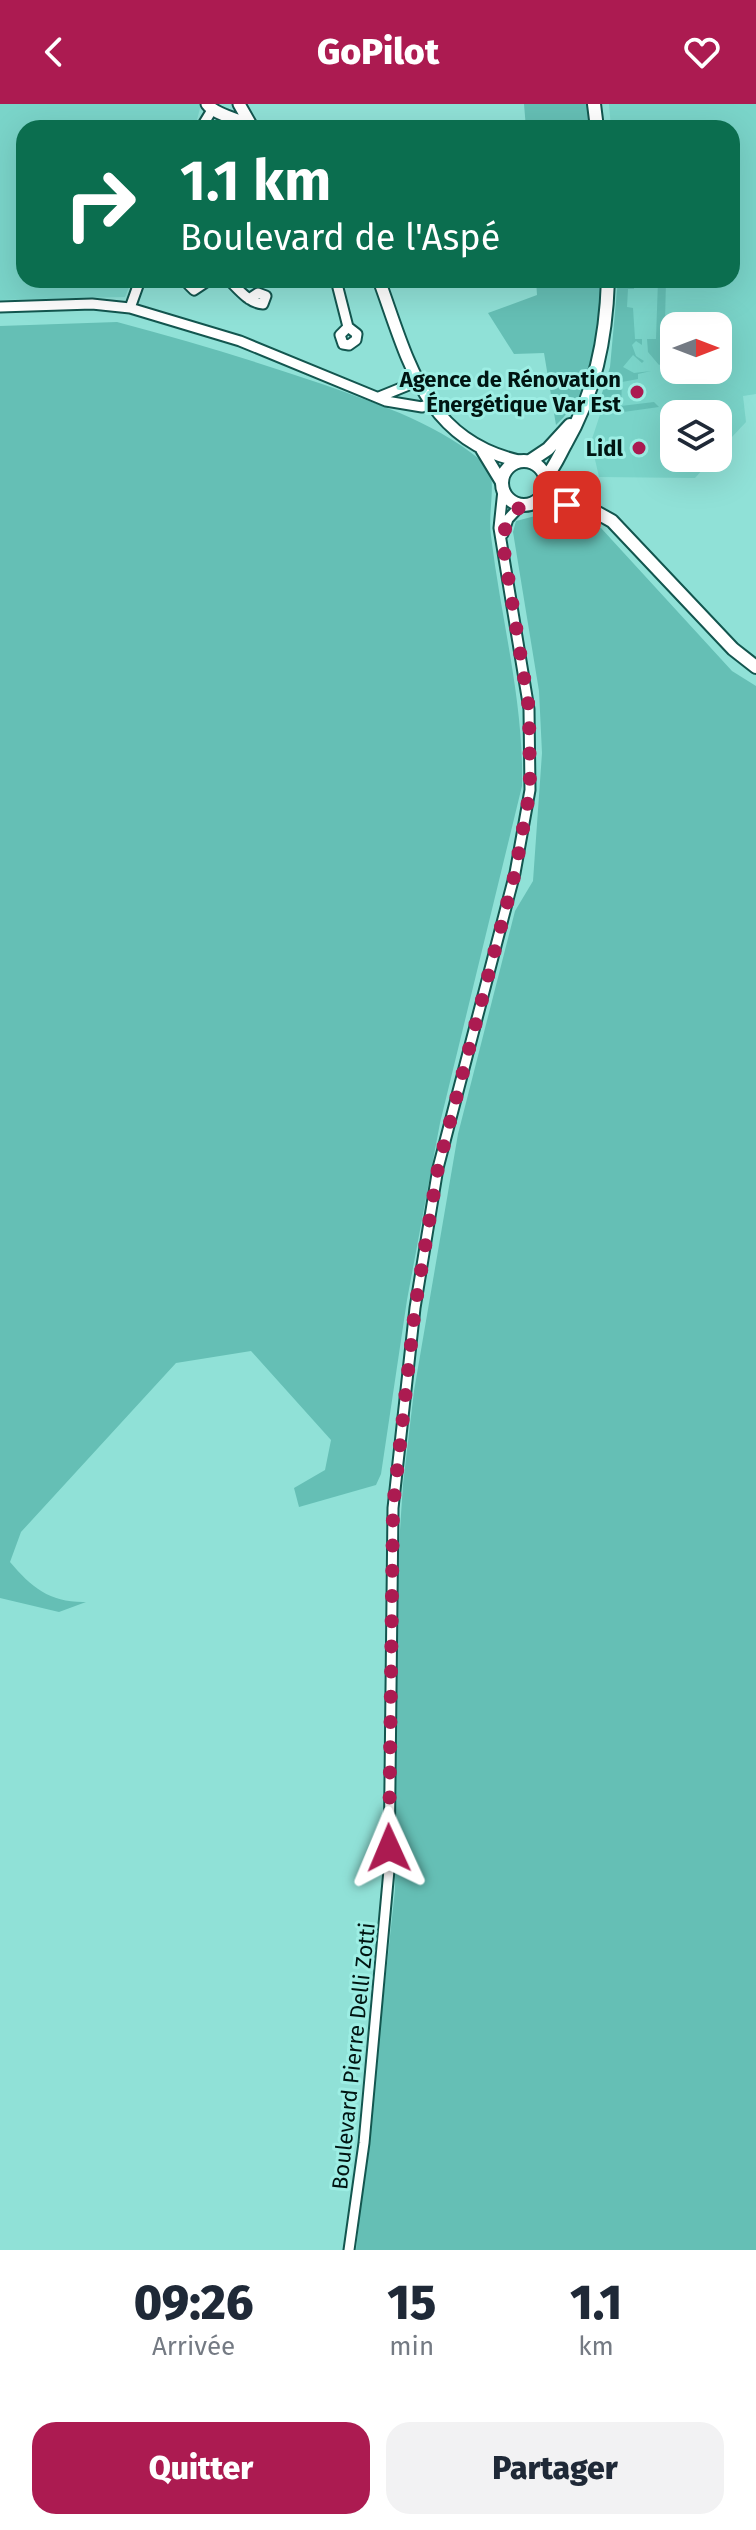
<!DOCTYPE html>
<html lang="fr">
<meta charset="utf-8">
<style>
:root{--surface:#fff;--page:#f2f2f3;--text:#1f2937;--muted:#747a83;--accent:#ac1b51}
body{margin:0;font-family:"Fira Sans",sans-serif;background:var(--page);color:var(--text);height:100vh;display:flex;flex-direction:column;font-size:30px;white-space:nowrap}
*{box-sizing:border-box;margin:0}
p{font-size:26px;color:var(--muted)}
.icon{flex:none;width:44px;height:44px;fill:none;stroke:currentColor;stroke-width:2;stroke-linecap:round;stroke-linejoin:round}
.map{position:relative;height:2146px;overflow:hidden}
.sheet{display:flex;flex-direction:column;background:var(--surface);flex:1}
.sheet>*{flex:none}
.guide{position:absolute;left:16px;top:16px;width:724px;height:168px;border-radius:24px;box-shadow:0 8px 32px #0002;background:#0b6e4f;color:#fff;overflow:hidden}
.needle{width:52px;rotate:90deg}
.controls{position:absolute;left:660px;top:208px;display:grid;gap:16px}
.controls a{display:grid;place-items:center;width:72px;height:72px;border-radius:16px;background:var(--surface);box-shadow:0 8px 32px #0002;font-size:40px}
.pin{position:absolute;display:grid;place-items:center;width:68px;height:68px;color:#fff;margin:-34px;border-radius:16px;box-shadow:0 4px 12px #0006}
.me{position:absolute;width:88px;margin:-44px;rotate:359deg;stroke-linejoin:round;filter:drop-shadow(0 0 6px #0008)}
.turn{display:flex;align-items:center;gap:28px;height:168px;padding:0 32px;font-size:36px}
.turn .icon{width:104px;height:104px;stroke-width:2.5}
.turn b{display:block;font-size:56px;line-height:68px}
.eta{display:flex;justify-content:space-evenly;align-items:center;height:136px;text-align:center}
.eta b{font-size:48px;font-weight:800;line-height:56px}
.action{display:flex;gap:16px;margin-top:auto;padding:16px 32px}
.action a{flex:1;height:92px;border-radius:24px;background:var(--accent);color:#fff;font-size:32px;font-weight:800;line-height:92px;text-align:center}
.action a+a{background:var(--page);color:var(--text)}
header{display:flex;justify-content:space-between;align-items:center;height:104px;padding:0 32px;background:var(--accent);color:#fff;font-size:36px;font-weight:800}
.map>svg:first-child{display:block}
.built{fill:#7ad4c9;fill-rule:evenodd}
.green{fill:#65bfb5}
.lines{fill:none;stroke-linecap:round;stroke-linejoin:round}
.minor-casing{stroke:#13564f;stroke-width:13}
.tertiary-casing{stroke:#13564f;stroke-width:15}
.secondary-casing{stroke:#13564f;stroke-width:16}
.minor{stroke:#fff;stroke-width:9}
.tertiary{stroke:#fff;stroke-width:11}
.secondary{stroke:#fff;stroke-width:12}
.route{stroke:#ac1b51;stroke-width:14;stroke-dasharray:0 25.2}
.poi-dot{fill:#ac1b51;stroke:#9deee4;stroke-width:3}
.labels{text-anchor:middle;stroke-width:6;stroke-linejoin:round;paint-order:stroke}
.poi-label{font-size:22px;font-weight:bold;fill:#001512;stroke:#9deee4;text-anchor:end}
.street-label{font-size:22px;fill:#001512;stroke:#9deee4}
</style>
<header><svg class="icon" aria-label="back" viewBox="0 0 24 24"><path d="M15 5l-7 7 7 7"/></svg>GoPilot<svg class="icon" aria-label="heart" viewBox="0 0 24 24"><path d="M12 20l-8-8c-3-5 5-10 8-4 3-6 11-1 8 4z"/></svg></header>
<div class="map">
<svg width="756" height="2146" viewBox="0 0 756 2146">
<rect width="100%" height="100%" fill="#90e1d7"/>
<!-- built -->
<path class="built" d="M 0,0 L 201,0 L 195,24 L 24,24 L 24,176 L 132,176 L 125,193 L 0,196 Z
M 609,0 L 756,0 L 756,290 L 743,292 L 746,318 L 718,348 L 718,310 L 674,310 L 674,354 L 713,354 L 695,374 L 599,373 L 591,338 L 613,271 L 617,176 L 732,176 L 732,24 L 611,24 ZM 674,222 L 718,222 L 718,266 L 674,266 Z"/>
<!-- green -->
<path class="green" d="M 524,0 L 590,0 L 592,24 L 526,24 Z
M 536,176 L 601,176 C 600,230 597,283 556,321 L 544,249 L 514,250 L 488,209 L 537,191 Z
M 618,176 L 634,176 L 634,185 L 628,185 L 627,203 L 633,204 L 635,235 L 642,235 L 642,241 L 636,237 L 632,241 L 636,252 L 644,257 L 642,259 L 633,251 L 623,263 L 634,269 L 651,267 L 638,270 L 638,275 L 622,278 L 621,302 L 654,298 L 659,303 L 602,311 L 599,299 L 610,263 Z
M 658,176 L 666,176 L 664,258 L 659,261 L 648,248 L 647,235 L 656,235 Z
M 117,218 C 186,236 254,257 322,280 C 383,302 441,320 490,364 C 495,387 488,409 491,432 C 501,516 524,597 522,682 L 440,1019 L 407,1196 L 381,1370 L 376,1381 L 299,1403 L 294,1384 L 325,1366 L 331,1336 L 251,1247 L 176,1259 L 21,1428 L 10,1458 C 32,1484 51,1499 86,1498 L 59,1508 L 0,1494 L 0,222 Z
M 543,410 L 601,424 L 732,567 L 756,582 L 756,2146 L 356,2146 L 395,1786 L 397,1472 L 403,1380 L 414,1287 L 458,1030 L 515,807 L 533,777 L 542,649 L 539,587 L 513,428 L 516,417 Z"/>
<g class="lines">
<defs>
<path id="minor" d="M 201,24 L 212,6
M 190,176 L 189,181 L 194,186 L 209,176
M 229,176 C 239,186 249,199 263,200 L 266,192 L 258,189 L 249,195
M 336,176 L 348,223 L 357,230 L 356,236 L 349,241 L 343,240 L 340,231 L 348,223
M 0,203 L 92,200 L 130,204 L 240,237 L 386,297 L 422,303 L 429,300
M 130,204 L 140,176
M 379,293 L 416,278
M 503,430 L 508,415 L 521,401
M 349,2146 L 364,2039 L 389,1766 L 393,1404 L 415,1204 L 438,1064 L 515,769 L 530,686 L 529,605 L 499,424 L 503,386"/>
<path id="tertiary" d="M 207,0 C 216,12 240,14 254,24
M 239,0 L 251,21
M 379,176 C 408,255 424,336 519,357
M 482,346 L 502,379"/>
<path id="secondary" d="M 594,0 L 597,24
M502 379a22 22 0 1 1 44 0a22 22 0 1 1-44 0Z
M 530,357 L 548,345 L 570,321
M 546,373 C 554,364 559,352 565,341 C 595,289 606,236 608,176
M 547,381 L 612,417 L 733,545 L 756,563
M 540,395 L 575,401"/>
</defs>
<!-- minor casing -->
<use href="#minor" class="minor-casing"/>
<!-- tertiary casing -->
<use href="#tertiary" class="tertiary-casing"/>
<!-- secondary casing -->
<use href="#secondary" class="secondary-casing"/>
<!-- minor -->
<use href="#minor" class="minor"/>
<!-- tertiary -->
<use href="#tertiary" class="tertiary"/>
<!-- secondary -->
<use href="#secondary" class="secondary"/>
</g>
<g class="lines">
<!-- route -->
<path class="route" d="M 389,1744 L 393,1404 L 415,1204 L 438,1064 L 515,769 L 530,686 L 529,605 L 502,434 C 515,393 531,396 567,401"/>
</g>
<!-- markers -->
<g class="poi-dot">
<circle cx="637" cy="288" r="8"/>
<circle cx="639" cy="344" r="8"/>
</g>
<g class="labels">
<!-- poi labels -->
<g class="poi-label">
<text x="621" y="283">Agence de Rénovation<tspan x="621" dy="25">Énergétique Var Est</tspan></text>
<text x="623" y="352">Lidl</text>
</g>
<!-- street labels -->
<g class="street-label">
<text transform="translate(353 1952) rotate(-84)" y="8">Boulevard Pierre Delli Zotti</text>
</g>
</g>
</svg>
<div class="controls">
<a><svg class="needle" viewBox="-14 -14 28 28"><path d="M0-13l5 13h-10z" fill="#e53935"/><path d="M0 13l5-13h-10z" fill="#747a83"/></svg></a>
<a><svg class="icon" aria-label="layers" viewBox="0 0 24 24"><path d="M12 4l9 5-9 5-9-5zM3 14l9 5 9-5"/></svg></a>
</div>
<div class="pin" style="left:567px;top:401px;background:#d93025"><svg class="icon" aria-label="arrive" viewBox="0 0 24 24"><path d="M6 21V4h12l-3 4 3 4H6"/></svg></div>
<svg class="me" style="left:389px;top:1744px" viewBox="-20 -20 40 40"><path d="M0-17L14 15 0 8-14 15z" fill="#ac1b51" stroke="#fff" stroke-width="4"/></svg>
<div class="guide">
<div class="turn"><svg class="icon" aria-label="right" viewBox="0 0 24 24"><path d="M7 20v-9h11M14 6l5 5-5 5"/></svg><div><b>1.1 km</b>Boulevard de l'Aspé</div></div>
</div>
</div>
<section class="sheet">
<div class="eta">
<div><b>09:26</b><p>Arrivée</p></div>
<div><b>15</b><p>min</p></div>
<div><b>1.1</b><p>km</p></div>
</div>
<div class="action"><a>Quitter</a><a>Partager</a></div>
</section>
